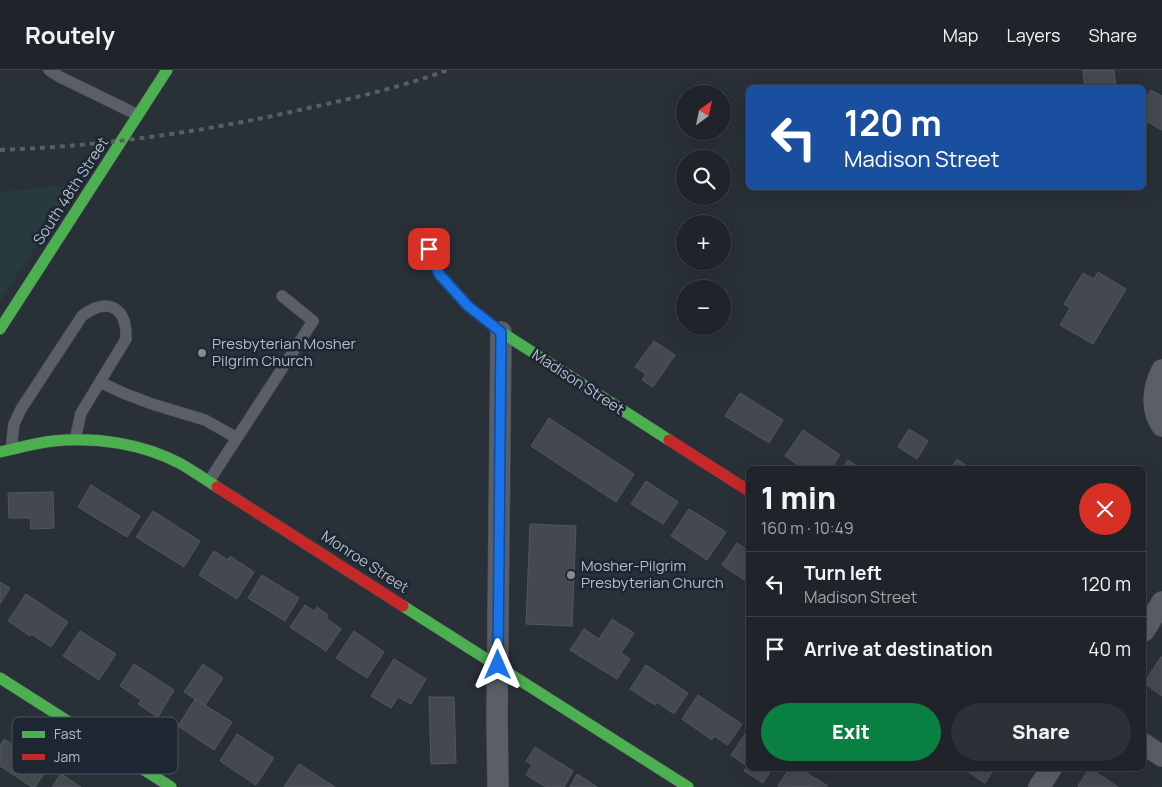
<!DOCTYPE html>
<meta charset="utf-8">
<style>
:root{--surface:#20242a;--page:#2d3036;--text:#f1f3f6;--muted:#a2a4a8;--line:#3d4147;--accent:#0b8043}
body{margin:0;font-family:Manrope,sans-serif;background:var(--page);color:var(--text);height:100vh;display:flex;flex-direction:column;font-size:19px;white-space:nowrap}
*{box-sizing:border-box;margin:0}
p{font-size:16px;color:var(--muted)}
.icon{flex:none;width:28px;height:28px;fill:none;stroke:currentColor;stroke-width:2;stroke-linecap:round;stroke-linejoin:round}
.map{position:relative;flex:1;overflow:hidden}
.side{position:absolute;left:746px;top:396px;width:400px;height:305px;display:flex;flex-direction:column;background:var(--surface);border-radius:8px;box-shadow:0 5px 20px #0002,0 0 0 1px var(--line)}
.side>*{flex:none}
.hud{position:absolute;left:746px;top:15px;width:400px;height:105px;border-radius:8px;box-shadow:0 5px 20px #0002,0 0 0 1px var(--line);background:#1a4fa0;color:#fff;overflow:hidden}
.needle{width:32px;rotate:33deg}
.fabs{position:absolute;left:676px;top:15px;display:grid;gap:10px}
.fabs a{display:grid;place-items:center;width:55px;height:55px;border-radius:50%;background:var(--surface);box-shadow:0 5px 20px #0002,0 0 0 1px var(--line);font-size:25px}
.pin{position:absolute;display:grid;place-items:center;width:42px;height:42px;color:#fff;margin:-21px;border-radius:10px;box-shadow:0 2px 8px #0006}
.me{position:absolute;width:55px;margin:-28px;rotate:0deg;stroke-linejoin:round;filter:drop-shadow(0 0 4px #0008)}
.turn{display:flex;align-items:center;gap:18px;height:105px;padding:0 15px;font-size:22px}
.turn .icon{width:65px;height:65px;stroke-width:2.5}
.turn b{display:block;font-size:35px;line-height:42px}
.round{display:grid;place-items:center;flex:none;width:52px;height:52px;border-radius:26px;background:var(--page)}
.overview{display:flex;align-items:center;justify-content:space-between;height:85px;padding:0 15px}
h1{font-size:30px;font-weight:800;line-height:38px}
.cta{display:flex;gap:10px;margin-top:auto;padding:10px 15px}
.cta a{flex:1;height:58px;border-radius:30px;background:var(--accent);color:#fff;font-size:20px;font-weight:800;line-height:58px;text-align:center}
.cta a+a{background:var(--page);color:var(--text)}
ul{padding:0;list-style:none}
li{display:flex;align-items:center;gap:15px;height:65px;padding:0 15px;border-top:1px solid var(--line)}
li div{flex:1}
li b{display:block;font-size:19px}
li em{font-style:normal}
header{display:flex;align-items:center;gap:30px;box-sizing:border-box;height:70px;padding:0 25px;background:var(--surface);border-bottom:1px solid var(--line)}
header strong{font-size:24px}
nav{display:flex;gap:28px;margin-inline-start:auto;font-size:18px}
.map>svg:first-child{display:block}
.green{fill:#273a3e}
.building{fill:#444950;stroke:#52575f}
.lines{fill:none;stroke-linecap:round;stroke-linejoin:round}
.lane-casing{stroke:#484c53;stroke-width:12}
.street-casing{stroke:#484c53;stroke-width:22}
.fast-casing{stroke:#484c53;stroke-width:12}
.jam-casing{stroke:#484c53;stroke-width:12}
.lane{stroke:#5a5e66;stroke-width:11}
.street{stroke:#5a5e66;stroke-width:21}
.fast{stroke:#4caf50;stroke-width:11}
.jam{stroke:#c62828;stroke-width:11}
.rail{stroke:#595d64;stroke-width:4;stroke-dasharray:5 5;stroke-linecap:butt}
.route-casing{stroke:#114b97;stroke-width:12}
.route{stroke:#1a73e8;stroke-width:9}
.poi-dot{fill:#848b96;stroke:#1d2633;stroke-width:2}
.labels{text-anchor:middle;stroke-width:5;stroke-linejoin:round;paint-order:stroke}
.street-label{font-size:15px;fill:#b4bcc9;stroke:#1d2633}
.poi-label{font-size:15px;fill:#b4bcc9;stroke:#1d2633;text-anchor:start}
.key{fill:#1d2633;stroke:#4a5360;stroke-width:1}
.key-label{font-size:14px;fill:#b4bcc9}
</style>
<header>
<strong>Routely</strong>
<nav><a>Map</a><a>Layers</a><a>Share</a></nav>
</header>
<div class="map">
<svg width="1162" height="717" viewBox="0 0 1162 717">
<rect width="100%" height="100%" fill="#2a3038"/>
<!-- green -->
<path class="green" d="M 77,114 L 0,231 L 0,122 Z"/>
<!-- building -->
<path class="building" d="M 1083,0 L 1114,0 L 1116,18 L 1085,18 Z
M 1151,20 L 1162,26 L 1162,60 L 1148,52 L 1144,59 L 1144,31 Z
M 1098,202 L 1126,219 L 1093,274 L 1060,255 L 1070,238 L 1064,234 L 1083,203 L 1094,209 Z
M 654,271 L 675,285 L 653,317 L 642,310 L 646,304 L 635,297 Z
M 740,323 L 783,350 L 769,373 L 725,346 Z
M 549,348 L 634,404 L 616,432 L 531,376 Z
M 909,359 L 928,371 L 917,389 L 898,377 Z
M 803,360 L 840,385 L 831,399 L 804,399 L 785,386 Z
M 957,389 L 971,399 L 951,399 Z
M 848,390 L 862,399 L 842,399 Z
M 646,411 L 678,432 L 663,454 L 631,434 Z
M 91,415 L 140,446 L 127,467 L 78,437 Z
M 53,422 L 54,458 L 31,459 L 30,448 L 9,448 L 8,423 Z
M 689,439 L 726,462 L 707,490 L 671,466 Z
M 153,441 L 200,471 L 184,497 L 136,467 Z
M 530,454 L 576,456 L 572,556 L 526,554 Z
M 737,473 L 749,481 L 749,513 L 722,495 Z
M 214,481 L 228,490 L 230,486 L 254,502 L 237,529 L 199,505 Z
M 262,505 L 299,528 L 285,551 L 248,528 Z
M 0,512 L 10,518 L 0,534 Z
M 26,524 L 68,552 L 51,577 L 31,564 L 30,566 L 8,551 Z
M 305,535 L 314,541 L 317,537 L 328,545 L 326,548 L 341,559 L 326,581 L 290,557 Z
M 612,549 L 634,563 L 621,583 L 630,589 L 617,609 L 570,580 L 584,559 L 599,569 Z
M 80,561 L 116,584 L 99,610 L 63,586 Z
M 354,561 L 384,582 L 367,608 L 336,588 Z
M 1161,587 L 1162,587 L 1162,626 L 1144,613 Z
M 394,589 L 426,609 L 411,634 L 398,627 L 391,638 L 371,626 Z
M 134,594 L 174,620 L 158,647 L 138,634 L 141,630 L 120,616 Z
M 203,594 L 223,608 L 205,635 L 184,622 Z
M 646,595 L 688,623 L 674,644 L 657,632 L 655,635 L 630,619 Z
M 698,625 L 742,654 L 728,675 L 714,666 L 712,670 L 682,649 Z
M 429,627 L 454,627 L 456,693 L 431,694 Z
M 195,629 L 232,652 L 214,680 L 178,656 Z
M 746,663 L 749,666 L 749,699 L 772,699 L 763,713 L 744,701 L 747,696 L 731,685 Z
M 237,664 L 274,688 L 256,715 L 220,691 Z
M 4,669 L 48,698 L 35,717 L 32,717 L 0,696 L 0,676 Z
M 535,677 L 573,701 L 564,717 L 546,717 L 526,705 L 532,695 L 526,691 Z
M 299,694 L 335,717 L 284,717 Z
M 789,699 L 800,699 L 828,716 L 780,717 L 778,716 Z
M 964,699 L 994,699 L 985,713 Z
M 1089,699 L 1091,699 L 1118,717 L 1079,717 L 1078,716 Z
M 61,704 L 81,717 L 52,717 Z
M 577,704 L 597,717 L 570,717 Z"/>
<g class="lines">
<defs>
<path id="lane" d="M 49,0 L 58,6 L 138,45
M 100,312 L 123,323 L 152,334 L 205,350 L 237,368
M 11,379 L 14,354 L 21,339 L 82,246 C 107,227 127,236 126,269 L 81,343 L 75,370
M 209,411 L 313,251 L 282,226"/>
<path id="street" d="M 1162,300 C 1153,318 1150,339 1162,356
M 1144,561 L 1162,532
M 1144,674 L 1162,686
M 498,717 L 497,647 L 501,262
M 1039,717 L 1051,699"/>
<path id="fast" d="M 429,179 L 439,204 L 468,236 L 501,262 L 669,370
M 0,259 L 167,0
M 0,382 C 18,378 35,373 53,371 C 96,367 142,373 181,394 C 193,401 205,409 217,417
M 403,536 L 688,717
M 0,608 L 171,717"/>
<path id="jam" d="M 669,370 L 749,421
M 217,417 L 403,536"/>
</defs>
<!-- lane casing -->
<use href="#lane" class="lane-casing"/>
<!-- street casing -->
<use href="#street" class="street-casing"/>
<!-- fast casing -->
<use href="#fast" class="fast-casing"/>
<!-- jam casing -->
<use href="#jam" class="jam-casing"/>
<!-- lane -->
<use href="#lane" class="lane"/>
<!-- street -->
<use href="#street" class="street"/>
<!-- fast -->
<use href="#fast" class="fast"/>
<!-- jam -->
<use href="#jam" class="jam"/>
<!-- rail -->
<path class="rail" d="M 0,80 C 105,76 210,61 313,37 C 359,27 404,16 448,0"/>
</g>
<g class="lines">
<defs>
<path id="route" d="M 429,179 L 439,204 L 468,236 L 501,262 L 498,595"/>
</defs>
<!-- route casing -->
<use href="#route" class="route-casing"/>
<!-- route -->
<use href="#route" class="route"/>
</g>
<!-- markers -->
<g class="poi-dot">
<circle cx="202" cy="283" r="5"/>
<circle cx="571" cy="505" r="5"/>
</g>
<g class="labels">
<!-- street labels -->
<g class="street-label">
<text transform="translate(71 121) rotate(-57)" y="5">South 48th Street</text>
<text transform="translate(578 312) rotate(33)" y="5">Madison Street</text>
<text transform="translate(365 492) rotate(33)" y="5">Monroe Street</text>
</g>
<!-- poi labels -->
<g class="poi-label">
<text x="212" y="279">Presbyterian Mosher<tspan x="212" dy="17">Pilgrim Church</tspan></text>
<text x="581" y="501">Mosher-Pilgrim<tspan x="581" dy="17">Presbyterian Church</tspan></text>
</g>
</g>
<!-- legend -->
<rect x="12" y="647" width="166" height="57" rx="8" class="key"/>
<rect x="22" y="661" width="23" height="7" fill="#4caf50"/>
<rect x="22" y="684" width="23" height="6" fill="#c62828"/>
<g class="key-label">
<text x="54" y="669">Fast</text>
<text x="54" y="692">Jam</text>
</g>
</svg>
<div class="fabs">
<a><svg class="needle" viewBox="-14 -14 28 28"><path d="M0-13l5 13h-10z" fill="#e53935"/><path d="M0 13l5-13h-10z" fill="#a2a4a8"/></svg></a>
<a><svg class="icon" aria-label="search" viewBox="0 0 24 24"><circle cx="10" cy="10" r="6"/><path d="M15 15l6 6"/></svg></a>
<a>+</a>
<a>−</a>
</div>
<div class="pin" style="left:429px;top:179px;background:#d93025"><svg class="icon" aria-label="arrive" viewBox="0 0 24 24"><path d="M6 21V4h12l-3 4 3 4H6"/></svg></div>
<svg class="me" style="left:498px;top:595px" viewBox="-20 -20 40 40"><path d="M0-17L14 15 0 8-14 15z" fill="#1a73e8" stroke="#fff" stroke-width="4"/></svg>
<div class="hud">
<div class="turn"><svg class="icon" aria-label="left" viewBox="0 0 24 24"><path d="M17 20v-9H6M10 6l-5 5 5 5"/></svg><div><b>120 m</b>Madison Street</div></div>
</div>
<section class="side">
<div class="overview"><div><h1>1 min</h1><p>160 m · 10:49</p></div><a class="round" style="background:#d93025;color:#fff"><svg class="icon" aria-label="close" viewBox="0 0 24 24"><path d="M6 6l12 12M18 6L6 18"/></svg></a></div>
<ul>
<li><svg class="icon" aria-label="left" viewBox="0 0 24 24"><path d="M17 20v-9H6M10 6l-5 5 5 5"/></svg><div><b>Turn left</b><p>Madison Street</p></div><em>120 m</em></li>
<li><svg class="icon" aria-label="arrive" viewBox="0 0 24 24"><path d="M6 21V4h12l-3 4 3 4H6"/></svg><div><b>Arrive at destination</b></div><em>40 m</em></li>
</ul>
<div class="cta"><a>Exit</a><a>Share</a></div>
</section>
</div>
